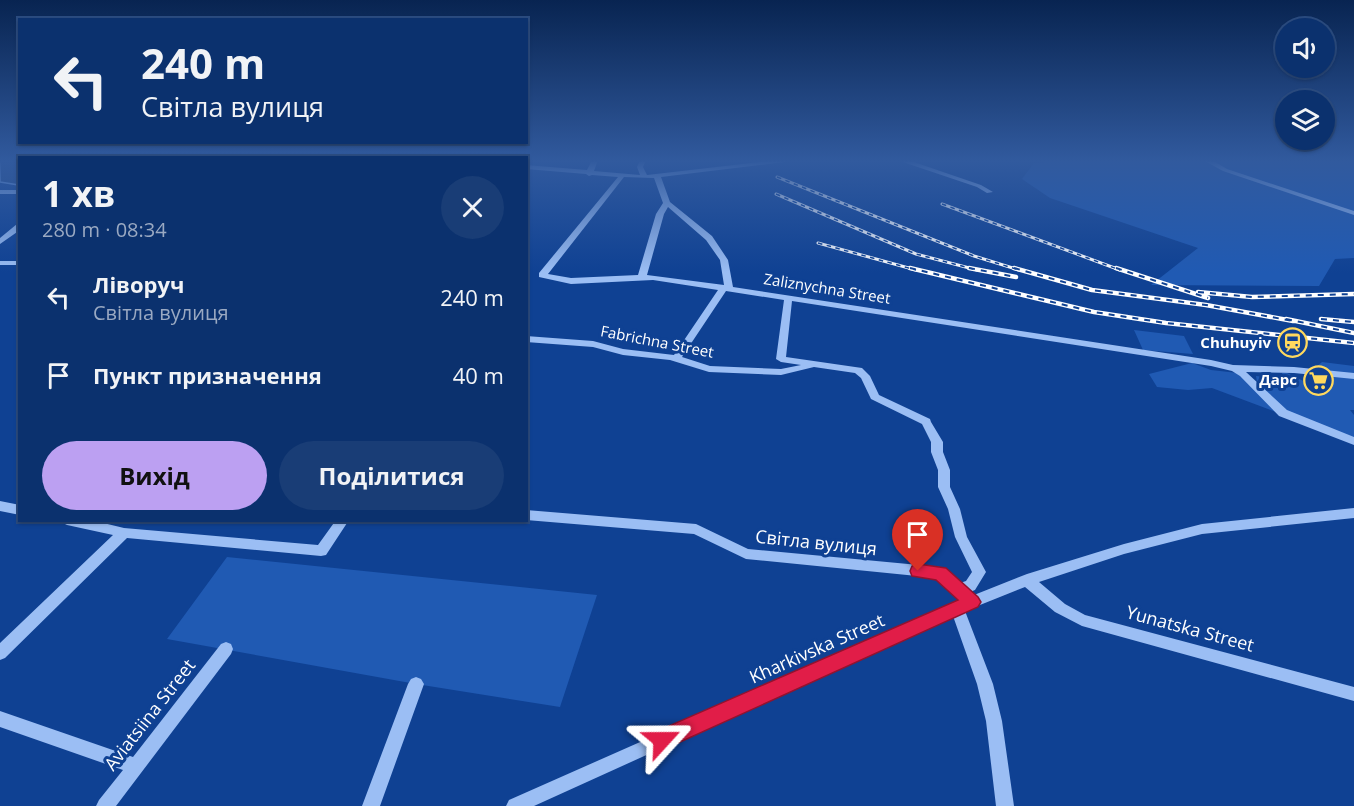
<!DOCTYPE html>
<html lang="uk">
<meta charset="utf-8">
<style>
:root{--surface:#0b316e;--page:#193d76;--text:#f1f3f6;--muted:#9aa9c2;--line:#2b4c81;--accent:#bca0f2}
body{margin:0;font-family:"Open Sans",sans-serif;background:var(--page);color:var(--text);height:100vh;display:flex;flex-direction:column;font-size:22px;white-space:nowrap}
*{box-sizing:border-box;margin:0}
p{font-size:20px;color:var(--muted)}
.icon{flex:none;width:33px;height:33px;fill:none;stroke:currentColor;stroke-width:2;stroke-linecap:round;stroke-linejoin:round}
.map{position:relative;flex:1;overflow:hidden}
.panel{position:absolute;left:18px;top:156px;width:510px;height:366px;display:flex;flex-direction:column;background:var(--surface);border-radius:0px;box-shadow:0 2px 4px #0004,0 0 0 2px var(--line)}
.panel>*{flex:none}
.guide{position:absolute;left:18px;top:18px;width:510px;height:126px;border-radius:0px;box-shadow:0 2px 4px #0004,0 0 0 2px var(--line);background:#0b316e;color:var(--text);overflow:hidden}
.fabs{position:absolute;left:1275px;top:18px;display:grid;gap:12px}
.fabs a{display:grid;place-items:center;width:60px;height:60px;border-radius:50%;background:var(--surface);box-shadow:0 2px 4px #0004,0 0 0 2px var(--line);font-size:30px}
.pin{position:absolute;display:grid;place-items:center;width:51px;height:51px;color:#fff;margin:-62px -26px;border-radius:50% 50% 50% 0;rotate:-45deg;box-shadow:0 0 6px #0007}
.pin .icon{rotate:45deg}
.me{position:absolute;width:66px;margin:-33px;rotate:66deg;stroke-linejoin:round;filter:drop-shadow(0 0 4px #0008)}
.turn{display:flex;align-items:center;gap:21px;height:126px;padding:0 24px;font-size:27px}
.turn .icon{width:78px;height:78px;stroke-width:2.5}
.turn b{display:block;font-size:42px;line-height:51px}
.round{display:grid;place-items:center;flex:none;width:63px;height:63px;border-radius:32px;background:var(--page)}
.summary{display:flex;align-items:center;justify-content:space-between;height:102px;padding:0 24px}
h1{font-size:36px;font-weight:700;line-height:45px}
.primary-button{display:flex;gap:12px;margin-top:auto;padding:12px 24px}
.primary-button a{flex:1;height:69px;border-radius:36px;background:var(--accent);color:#111;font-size:24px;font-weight:700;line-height:69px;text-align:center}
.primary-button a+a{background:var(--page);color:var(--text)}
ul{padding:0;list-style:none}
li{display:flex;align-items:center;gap:18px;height:78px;padding:0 24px}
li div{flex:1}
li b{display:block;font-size:22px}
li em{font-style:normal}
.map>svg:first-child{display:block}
.green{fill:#205ab3}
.water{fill:#214885;stroke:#8cb8f8;stroke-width:1.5}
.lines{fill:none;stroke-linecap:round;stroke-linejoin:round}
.minor{fill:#9bbef4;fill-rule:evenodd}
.rail-far1-casing{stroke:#fff;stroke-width:3}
.rail-casing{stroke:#fff;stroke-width:4.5}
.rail-far1{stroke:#0f4193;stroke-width:1.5;stroke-dasharray:4.5;stroke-linecap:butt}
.rail{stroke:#0f4193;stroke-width:2;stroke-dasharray:6;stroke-linecap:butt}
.route{fill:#e11d48;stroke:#92132f;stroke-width:1.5}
.labels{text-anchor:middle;stroke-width:6;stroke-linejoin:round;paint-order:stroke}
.street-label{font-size:15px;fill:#fff;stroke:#0f4193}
.poi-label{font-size:15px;font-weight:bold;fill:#fff;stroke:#0f4193;text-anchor:end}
.near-street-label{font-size:18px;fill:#fff;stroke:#0f4193}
</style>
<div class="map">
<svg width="1354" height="806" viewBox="0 0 1354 806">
<rect width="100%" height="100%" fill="#0f4193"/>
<!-- green -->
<path class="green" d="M 1070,160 L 1354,160 L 1354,258 L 1335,259 L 1319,286 L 1151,285 L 1198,248 L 1050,198 L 1022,179 L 1034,163 Z
M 1134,330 L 1184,336 L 1193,354 L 1143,350 Z
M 1322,362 L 1354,366 L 1354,410 L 1350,410 L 1354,415 L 1354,441 L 1212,388 L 1188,390 L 1157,387 L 1149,374 L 1192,363 L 1211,370 L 1238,373 L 1255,383 L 1257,382 L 1256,376 L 1283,379 L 1282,373 L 1287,373 L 1320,389 L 1329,389 L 1328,382 L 1315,368 Z
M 227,557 L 597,595 L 560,707 L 416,684 L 167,639 Z"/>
<!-- water -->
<path class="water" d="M 0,160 L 19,160 L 19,185 L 0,182 Z"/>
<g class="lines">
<!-- minor -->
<path class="minor" d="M 592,160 L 598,160 L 594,171 L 640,175 L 637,167 L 640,160 L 646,160 L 643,167 L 647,175 L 777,160 L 801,160 L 661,177 L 670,202 L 712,236 L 728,260 L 733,287 L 1211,360 L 1233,365 L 1294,367 L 1354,373 L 1354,379 L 1294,373 L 1246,372 L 1287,410 L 1354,437 L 1354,445 L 1279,416 L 1240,376 L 1232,371 L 1211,366 L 792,301 L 786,357 L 862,368 L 870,376 L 879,395 L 930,419 L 931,422 L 943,442 L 943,452 L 950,470 L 950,487 L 960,509 L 967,537 L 986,572 L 975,590 L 970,592 L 974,595 L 1027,574 L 1124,544 L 1202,524 L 1354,508 L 1354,518 L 1202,534 L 1124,554 L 1039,582 L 1065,604 L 1085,615 L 1354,687 L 1354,701 L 1082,626 L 1055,612 L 1025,587 L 965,611 L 993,684 L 1002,721 L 1014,806 L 996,806 L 986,721 L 977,684 L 953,616 L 534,806 L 506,806 L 509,800 L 961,600 L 937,578 L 746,559 L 694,534 L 526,520 L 526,510 L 696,524 L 748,549 L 940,567 L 945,569 L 960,583 L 966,581 L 972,572 L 955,537 L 948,509 L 938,487 L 938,470 L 931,452 L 931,442 L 922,424 L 871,399 L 861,378 L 855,373 L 814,367 L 781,375 L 709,372 L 670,360 L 623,355 L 593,347 L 526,342 L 526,336 L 593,341 L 623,349 L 674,355 L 718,290 L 653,280 L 571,284 L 539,277 L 539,273 L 618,177 L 592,175 L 589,176 L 586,174 L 526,169 L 526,165 L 587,170 ZM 624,177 L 654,178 L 663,203 L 656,214 L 638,275 L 571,278 L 548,274 ZM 668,207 L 706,240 L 720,260 L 724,285 L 647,275 L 664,214 ZM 726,291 L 784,300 L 776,359 L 781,362 L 801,365 L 781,369 L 710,366 L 682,357 Z
M 897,160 L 908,160 L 981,185 L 993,192 L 987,193 L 977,187 Z
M 1203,160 L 1212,160 L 1227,169 L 1354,211 L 1354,215 L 1223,171 Z
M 0,190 L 20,190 L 20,194 L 0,194 Z
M 17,224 L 20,224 L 20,230 L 0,244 L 0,238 Z
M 0,261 L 20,261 L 20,265 L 0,265 Z
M 0,501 L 20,505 L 20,515 L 0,511 Z
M 61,520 L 91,520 L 124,528 L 318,545 L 336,520 L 349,520 L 326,555 L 321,556 L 127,538 L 5,658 L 0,660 L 0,643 L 113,535 L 67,525 L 63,523 Z
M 226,642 L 231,644 L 233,649 L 231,654 L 116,806 L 96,806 L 99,800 L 123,770 L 0,727 L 0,711 L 133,757 L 221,644 Z
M 416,677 L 421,679 L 424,684 L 380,806 L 362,806 L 408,684 L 411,679 Z"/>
<defs>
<path id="rail-far1" d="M 777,177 L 974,256 L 1019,270
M 776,194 L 916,254 L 977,270
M 942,204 L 1120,270
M 818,243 L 916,270"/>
<path id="rail" d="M 910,268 L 1094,312 L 1166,323 L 1354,343
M 969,268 L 1016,277
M 1014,268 L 1092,290 L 1206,305 L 1293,321
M 1116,268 L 1208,298
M 1198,292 L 1252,297 L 1354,294
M 1286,319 L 1354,333
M 1321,319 L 1354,322"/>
</defs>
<!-- rail-far1 casing -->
<use href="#rail-far1" class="rail-far1-casing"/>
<!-- rail casing -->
<use href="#rail" class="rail-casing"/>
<!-- rail-far1 -->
<use href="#rail-far1" class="rail-far1"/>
<!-- rail -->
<use href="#rail" class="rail"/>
</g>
<!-- sky -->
<linearGradient id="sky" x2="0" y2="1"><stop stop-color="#082451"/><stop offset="0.59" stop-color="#315a9e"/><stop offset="1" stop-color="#315a9e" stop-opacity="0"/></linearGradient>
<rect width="1354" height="273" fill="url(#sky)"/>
<!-- route -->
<path class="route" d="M 918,564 L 946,568 L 978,597 L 981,602 L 978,607 L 669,747 L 662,750 L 655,747 L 652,740 L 655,732 L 958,600 L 936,580 L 912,576 L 910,571 L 912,566 Z"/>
<!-- icons -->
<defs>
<symbol id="station-ring" viewBox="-11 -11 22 22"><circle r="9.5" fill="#0f4193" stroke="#ffd95e" stroke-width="1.5"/><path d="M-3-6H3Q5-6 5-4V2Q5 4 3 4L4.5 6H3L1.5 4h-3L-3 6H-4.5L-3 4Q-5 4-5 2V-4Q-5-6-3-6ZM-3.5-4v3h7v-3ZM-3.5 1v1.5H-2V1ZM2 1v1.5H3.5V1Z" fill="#ffd95e"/></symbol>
<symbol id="supermarket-ring" viewBox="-11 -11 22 22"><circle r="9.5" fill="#0f4193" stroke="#ffd95e" stroke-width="1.5"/><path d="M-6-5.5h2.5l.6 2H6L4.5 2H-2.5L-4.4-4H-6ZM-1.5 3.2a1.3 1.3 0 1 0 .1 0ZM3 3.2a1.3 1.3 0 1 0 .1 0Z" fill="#ffd95e"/></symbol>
</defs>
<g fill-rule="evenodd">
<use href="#station-ring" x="1276" y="326" width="33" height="33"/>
<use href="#supermarket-ring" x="1302" y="364" width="33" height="33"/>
</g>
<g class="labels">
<!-- street labels -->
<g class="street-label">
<text transform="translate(827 289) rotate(9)" y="5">Zaliznychna Street</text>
<text transform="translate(657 342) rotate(11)" y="5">Fabrichna Street</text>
</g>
<!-- poi labels -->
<g class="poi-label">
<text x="1271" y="348">Chuhuyiv</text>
<text x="1297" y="385">Дарс</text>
</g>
<!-- near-street labels -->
<g class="near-street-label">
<text transform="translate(816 543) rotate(6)" y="6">Світла вулиця</text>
<text transform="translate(1190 629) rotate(15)" y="6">Yunatska Street</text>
<text transform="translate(817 649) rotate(-24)" y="6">Kharkivska Street</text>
<text transform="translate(150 715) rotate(-52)" y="6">Aviatsiina Street</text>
</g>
</g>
</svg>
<div class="fabs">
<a><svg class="icon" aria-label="sound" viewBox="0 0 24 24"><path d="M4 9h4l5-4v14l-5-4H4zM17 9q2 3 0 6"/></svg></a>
<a><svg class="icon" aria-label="layers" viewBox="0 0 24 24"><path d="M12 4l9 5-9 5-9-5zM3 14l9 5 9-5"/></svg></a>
</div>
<div class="pin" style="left:918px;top:571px;background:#d93025"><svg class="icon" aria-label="arrive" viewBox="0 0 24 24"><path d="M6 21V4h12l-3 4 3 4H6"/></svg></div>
<svg class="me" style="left:662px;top:740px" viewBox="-20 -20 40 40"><path d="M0-17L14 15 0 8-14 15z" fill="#e11d48" stroke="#fff" stroke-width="4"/></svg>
<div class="guide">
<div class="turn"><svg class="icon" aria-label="left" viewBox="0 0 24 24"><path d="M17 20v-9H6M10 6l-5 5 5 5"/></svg><div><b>240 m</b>Світла вулиця</div></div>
</div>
<section class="panel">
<div class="summary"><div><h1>1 хв</h1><p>280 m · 08:34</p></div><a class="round"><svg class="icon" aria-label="close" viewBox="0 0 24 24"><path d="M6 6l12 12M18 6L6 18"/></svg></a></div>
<ul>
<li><svg class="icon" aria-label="left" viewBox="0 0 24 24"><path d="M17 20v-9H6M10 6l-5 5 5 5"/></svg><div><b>Ліворуч</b><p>Світла вулиця</p></div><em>240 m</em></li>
<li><svg class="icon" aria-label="arrive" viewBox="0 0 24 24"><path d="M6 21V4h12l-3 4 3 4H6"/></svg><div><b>Пункт призначення</b></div><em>40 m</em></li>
</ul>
<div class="primary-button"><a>Вихід</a><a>Поділитися</a></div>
</section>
</div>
